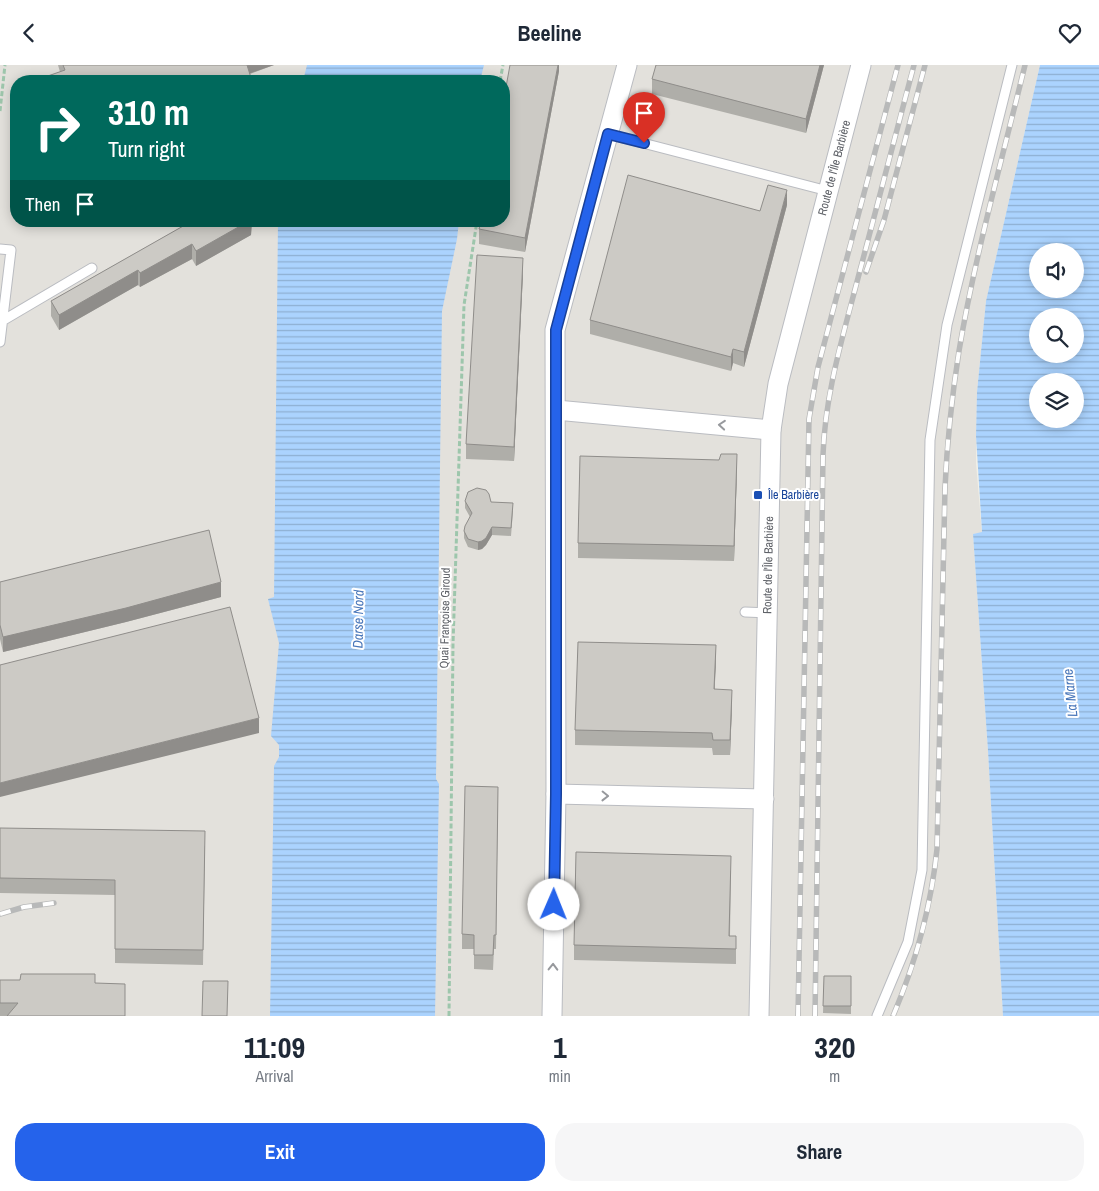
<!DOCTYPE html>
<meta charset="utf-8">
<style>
:root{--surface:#fff;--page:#f6f6f7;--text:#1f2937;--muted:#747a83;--accent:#2563eb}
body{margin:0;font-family:"Archivo Narrow",sans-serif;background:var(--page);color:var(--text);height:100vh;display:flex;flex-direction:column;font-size:19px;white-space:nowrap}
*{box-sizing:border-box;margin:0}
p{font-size:16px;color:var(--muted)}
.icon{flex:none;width:28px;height:28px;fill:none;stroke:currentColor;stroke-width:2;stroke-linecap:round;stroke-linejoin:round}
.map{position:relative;height:951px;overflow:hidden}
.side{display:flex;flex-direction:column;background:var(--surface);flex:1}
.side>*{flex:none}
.banner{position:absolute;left:10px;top:10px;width:500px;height:152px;border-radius:20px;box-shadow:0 2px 12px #0003;background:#00695c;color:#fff;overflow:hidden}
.buttons{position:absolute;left:1029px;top:178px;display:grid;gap:10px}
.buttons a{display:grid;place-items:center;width:55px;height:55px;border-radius:50%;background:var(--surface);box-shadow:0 2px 12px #0003;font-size:25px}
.pin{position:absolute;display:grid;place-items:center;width:42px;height:42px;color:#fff;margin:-51px -21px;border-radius:50% 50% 50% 0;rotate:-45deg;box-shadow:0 0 5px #0007}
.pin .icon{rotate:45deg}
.me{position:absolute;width:55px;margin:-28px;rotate:1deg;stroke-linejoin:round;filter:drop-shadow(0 0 4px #0008)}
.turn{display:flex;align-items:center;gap:18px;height:105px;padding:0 15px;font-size:22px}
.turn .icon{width:65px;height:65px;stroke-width:2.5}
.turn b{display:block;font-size:35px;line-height:42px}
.then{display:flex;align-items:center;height:48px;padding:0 15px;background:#0003;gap:10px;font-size:19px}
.eta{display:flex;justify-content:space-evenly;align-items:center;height:85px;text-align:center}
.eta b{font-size:30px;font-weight:700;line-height:35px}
.action{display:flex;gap:10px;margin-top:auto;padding:10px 15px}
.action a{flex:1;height:58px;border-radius:20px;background:var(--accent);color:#fff;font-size:20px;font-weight:700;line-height:58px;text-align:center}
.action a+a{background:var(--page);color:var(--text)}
header{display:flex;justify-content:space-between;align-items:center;height:65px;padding:0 15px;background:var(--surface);font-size:22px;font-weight:700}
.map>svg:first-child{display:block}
.industrial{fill:#e3e1dc;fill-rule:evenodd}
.water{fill:url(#water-rules);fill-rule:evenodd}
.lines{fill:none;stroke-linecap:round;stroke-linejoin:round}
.service-casing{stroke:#babcc1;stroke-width:11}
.minor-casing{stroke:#babcc1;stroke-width:21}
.path{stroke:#9dc6ac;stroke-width:3;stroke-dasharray:5 2.5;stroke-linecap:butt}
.service{stroke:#fff;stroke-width:9}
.minor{stroke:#fff;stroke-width:19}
.rail-casing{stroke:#b8b9b9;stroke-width:5.5}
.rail{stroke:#fff;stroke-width:4;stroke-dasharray:11;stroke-linecap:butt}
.wall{fill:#afaea9}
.shaded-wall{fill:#8f8d8a}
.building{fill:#cccac5;stroke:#8f8d8a}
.oneway{stroke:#97999d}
.route-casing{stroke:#184099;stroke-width:12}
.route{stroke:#2563eb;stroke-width:9}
.transit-dot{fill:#1a4fb4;stroke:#fff;stroke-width:2}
.labels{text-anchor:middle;stroke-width:4;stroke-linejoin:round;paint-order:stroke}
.street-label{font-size:12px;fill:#5f6268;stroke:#fff}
.transit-label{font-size:12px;fill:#164399;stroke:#fff;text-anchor:start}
.water-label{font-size:14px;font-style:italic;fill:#4977ba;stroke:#fff}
</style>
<header><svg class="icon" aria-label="back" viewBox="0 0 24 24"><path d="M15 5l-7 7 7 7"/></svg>Beeline<svg class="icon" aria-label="heart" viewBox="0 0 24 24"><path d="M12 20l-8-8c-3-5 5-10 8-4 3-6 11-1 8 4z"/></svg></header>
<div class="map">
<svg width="1099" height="951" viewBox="0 0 1099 951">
<defs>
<pattern id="water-rules" width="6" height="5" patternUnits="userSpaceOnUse" patternTransform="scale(1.25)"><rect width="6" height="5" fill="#abd3fe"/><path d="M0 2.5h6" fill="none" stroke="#8eafd1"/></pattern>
</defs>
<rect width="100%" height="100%" fill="#f1f0e8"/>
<!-- industrial -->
<path class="industrial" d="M 0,0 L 1040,0 L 986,236 L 977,327 L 976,398 L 982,468 L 973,469 L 988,686 L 1003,951 L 0,951 ZM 16,16 L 504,16 L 504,156 L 16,156 Z"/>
<!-- water -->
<path class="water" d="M 307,0 L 484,0 L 480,16 L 303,16 Z
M 1040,0 L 1099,0 L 1099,951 L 1003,951 L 988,686 L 973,469 L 982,467 L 976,371 L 977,327 L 986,236 ZM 1075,186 L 1075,224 L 1038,224 L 1038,186 ZM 1038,251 L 1075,251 L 1075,289 L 1038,289 ZM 1038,316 L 1075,316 L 1075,354 L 1038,354 Z
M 278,156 L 459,156 L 457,174 L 442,246 L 436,714 L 439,719 L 435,951 L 270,951 L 274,701 L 279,692 L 279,680 L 271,671 L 279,578 L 268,534 L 274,532 Z"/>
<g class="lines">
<defs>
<path id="service" d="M 608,69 L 828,126
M 0,184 L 11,185 L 0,277
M 2,256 L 92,203
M 745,547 L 767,548
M 877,951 L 908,877 L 922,805 L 930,375 L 947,260 L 1012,0"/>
<g id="minor">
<path d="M 556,345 L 771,365"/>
<path d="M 556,729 L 764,734"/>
<path d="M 552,951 L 556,729 L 555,265 L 627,0"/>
<path id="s1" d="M 759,951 L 771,365 L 778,319 L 861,0"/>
</g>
</defs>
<!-- service casing -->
<use href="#service" class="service-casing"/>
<!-- minor casing -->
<use href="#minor" class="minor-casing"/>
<!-- path -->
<path class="path" d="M 500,16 L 503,0
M 0,46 L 5,0
M 449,951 L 453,579 L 464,240 L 477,156"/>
<!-- service -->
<use href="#service" class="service"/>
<!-- minor -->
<use href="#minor" class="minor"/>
<defs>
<path id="rail" d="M 866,207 L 884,155 L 925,0
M 0,849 L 24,842 L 54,838
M 798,951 L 809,354 L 818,302 L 898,0
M 815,951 L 823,390 C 825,329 843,271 858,213 C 877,142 895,71 914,0
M 893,951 C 916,897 931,842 937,784 L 945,423 C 947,377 952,331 959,286 C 975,190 1002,95 1025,0"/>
</defs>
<!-- rail casing -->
<use href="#rail" class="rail-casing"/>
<!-- rail -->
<use href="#rail" class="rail"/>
</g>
<!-- wall -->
<path class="wall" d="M 58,0 L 274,0 L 250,9 L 252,16 L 42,16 L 42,13 L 60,7 Z
M 559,0 L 559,6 L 525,187 L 479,179 L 479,164 Z
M 824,0 L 806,68 L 652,29 L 652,14 Z
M 787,140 L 744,302 L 733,298 L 731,306 L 590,269 L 590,255 Z
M 192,156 L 252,156 L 251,170 L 196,201 L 192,194 L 140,222 L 138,220 L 59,265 L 51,251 L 51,236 Z
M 523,208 L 514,396 L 466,394 L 466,379 Z
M 719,395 L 737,404 L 734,496 L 578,493 L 578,478 Z
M 465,436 L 491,437 L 513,446 L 511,471 L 492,470 L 486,480 L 482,484 L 478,485 L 468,482 L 464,473 L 464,466 L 470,452 L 465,443 Z
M 0,517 L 221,532 L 126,557 L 3,587 L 0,574 Z
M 716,595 L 714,624 L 732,640 L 730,690 L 713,690 L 712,683 L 575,680 L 575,665 Z
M 498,722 L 496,884 L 494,884 L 493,905 L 474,904 L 474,884 L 462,884 L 462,869 Z
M 0,763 L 205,781 L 203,900 L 115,898 L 115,830 L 0,828 Z
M 731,806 L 730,871 L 736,871 L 736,899 L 574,895 L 574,880 Z
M 824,911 L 851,911 L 851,949 L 823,948 Z
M 0,915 L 95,918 L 125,951 L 0,951 Z"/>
<!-- shaded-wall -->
<path class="shaded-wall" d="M 245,0 L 274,0 L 245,10 Z
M 558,0 L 559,0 L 559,6 L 525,187 L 525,173 Z
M 820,0 L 824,0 L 806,68 L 806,54 Z
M 787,125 L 787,140 L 744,302 L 744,287 Z
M 249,156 L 252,156 L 251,170 L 196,201 L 196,186 Z
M 192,179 L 192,194 L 140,222 L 140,208 Z
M 523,193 L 523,208 L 514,396 L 514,382 Z
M 138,205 L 138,220 L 59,265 L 59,250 Z
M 733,284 L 733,298 L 731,306 L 731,292 Z
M 737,389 L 737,404 L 734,496 L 734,481 Z
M 492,462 L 492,470 L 486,480 L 482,484 L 478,485 L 478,477 Z
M 221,517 L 221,532 L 126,557 L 3,587 L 3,572 Z
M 716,580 L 716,595 L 714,639 L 714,624 Z
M 732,625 L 732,640 L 730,690 L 730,675 Z
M 259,653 L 259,668 L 0,732 L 0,718 Z"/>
<!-- building -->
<path class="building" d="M 63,0 L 247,0 L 252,16 L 43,16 L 42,13 L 65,5 Z
M 510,0 L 558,0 L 525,173 L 479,164 L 481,156 L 504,156 L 504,33 Z
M 656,0 L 820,0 L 806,54 L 652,14 Z
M 628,110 L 760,146 L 768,120 L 787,125 L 744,287 L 733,284 L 731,292 L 590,255 Z
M 192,156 L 249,156 L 196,186 L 192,179 L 140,208 L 138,205 L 59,250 L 51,236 Z
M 477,190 L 523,193 L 514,382 L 466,379 Z
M 721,389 L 737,389 L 734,481 L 578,478 L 580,391 L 719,395 Z
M 477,423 L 486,425 L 489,429 L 491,437 L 513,438 L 511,463 L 492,462 L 486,473 L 482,476 L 478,477 L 468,474 L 464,466 L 465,461 L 472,448 L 465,436 L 468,427 Z
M 209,465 L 221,517 L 126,543 L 3,572 L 0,560 L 0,517 Z
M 230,542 L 259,653 L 0,718 L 0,600 Z
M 578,577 L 716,580 L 714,624 L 732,625 L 730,675 L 713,675 L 712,668 L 575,665 Z
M 465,721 L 498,722 L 496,870 L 494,870 L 493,890 L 474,890 L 474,870 L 462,869 Z
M 0,763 L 205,766 L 203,885 L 115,884 L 115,815 L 0,813 Z
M 576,787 L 731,791 L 729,871 L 736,871 L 736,884 L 574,880 Z
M 21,909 L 95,909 L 95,918 L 125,919 L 125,951 L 7,951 L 18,938 L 0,938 L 0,915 L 20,915 Z
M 824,911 L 851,911 L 851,941 L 823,941 Z
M 203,916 L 228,916 L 227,951 L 202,951 Z"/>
<!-- one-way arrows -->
<defs><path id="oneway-chevron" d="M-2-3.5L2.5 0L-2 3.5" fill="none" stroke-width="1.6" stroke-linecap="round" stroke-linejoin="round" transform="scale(1.25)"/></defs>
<g class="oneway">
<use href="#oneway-chevron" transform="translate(722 360) rotate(-175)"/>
<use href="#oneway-chevron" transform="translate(605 731) rotate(1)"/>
<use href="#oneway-chevron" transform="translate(553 902) rotate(-89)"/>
</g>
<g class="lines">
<defs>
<path id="route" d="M 554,840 L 556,729 L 556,265 L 608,69 L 644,78"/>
</defs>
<!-- route casing -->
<use href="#route" class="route-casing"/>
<!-- route -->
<use href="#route" class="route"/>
</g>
<!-- markers -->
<rect class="transit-dot" x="753" y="425" width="10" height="10" rx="2.5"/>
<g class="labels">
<!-- street labels -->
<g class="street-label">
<text dy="4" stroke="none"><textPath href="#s1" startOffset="856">Route de l'Île Barbière</textPath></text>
<text dy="4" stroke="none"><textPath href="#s1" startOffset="451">Route de l'Île Barbière</textPath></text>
<text transform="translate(445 553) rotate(-89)" y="4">Quai Françoise Giroud</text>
</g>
<!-- transit labels -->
<g class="transit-label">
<text x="768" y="434">Île Barbière</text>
</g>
<!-- water labels -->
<g class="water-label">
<text transform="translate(358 554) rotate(-89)" y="5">Darse Nord</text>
<text transform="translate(1070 628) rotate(-96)" y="5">La Marne</text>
</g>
</g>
</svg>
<div class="buttons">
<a><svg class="icon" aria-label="sound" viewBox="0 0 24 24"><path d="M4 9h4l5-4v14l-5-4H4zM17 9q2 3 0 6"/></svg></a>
<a><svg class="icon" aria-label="search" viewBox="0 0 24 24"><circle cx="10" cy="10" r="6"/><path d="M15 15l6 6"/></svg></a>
<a><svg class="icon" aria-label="layers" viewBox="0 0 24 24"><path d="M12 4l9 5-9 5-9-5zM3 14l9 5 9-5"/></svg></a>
</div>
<div class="pin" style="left:644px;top:78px;background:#d93025"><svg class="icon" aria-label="arrive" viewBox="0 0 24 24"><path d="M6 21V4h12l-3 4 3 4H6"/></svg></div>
<svg class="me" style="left:554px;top:840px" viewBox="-20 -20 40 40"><circle r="19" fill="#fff"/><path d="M0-13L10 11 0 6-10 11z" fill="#2563eb"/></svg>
<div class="banner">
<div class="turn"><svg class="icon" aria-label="right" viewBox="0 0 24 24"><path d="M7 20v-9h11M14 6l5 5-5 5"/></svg><div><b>310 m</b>Turn right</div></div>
<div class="then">Then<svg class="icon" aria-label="arrive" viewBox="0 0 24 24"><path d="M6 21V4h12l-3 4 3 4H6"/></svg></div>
</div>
</div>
<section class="side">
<div class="eta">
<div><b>11:09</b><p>Arrival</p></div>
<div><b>1</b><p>min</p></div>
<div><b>320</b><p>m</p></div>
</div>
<div class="action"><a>Exit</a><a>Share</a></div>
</section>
